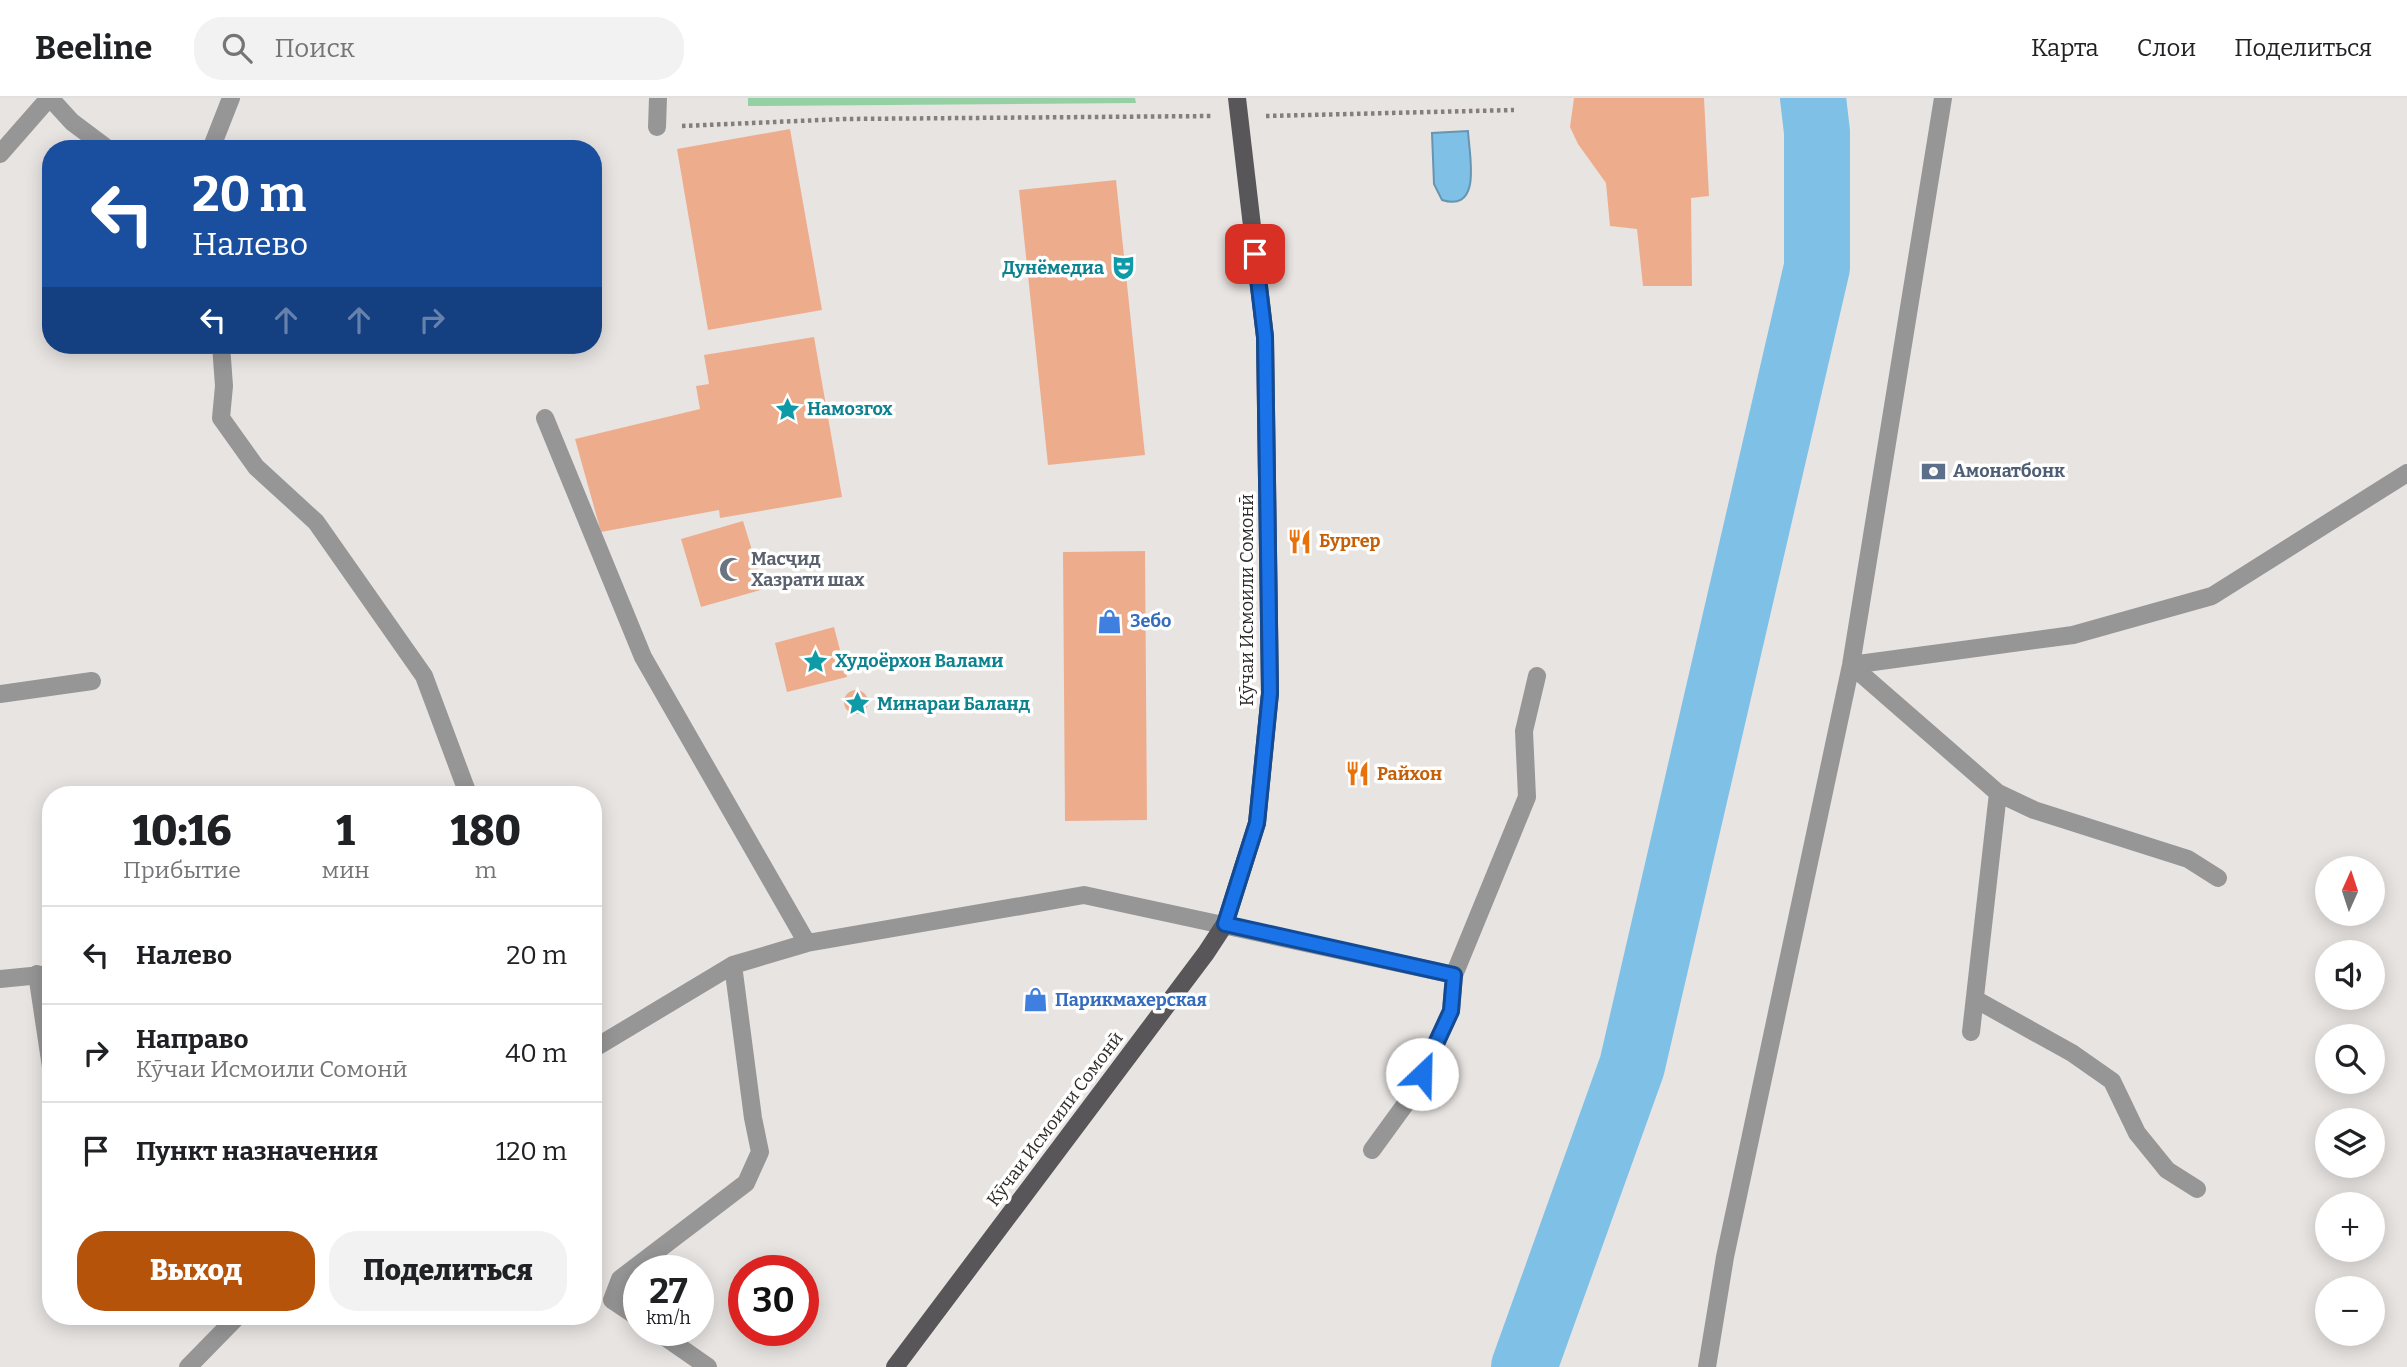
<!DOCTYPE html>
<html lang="ru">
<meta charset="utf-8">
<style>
:root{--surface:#fff;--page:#f2f2f2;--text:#202124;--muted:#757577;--line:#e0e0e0;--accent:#b45309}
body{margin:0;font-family:Bitter,serif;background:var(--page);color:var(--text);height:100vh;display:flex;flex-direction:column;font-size:26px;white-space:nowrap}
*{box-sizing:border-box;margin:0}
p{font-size:23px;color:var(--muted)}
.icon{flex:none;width:38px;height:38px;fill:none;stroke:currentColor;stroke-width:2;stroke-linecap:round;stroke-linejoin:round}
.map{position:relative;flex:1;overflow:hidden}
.side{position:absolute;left:42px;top:688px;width:560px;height:539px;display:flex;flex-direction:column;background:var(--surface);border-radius:28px;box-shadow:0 4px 18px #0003}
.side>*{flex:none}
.banner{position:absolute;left:42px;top:42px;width:560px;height:214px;border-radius:28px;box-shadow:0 4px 18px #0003;background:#1a4fa0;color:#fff;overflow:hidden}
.needle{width:46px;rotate:3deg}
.tools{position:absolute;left:2315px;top:758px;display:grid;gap:14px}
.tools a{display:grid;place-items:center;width:70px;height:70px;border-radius:50%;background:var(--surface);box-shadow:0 4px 18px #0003;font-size:35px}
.speed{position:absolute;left:623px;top:1157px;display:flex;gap:14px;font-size:35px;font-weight:700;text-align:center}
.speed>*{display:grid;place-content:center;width:91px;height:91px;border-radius:50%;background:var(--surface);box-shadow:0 4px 18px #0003;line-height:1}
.speed small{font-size:18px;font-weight:400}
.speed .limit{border:10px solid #d22;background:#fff;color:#111}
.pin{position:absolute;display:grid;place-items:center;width:60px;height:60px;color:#fff;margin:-30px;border-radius:14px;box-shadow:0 4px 10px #0006}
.me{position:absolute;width:77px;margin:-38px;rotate:24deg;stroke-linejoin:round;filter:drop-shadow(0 0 5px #0008)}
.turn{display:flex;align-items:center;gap:24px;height:147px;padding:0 35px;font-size:32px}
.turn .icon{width:91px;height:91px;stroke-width:2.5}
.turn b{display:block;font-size:49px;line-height:60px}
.lanes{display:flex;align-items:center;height:66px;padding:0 35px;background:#0003;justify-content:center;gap:35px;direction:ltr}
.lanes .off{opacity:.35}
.eta{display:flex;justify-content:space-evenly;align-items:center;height:119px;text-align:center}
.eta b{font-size:42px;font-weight:800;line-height:49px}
.primary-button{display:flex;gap:14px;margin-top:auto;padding:14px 35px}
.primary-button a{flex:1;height:80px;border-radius:28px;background:var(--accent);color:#fff;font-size:28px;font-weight:800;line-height:80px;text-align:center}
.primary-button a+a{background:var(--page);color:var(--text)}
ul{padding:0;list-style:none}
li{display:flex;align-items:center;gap:21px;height:98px;padding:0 35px;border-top:2px solid var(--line)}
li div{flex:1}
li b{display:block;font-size:26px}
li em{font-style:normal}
header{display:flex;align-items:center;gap:42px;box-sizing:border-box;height:98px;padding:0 35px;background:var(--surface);border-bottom:2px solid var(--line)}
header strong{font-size:33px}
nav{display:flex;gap:38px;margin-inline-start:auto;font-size:24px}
.search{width:490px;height:63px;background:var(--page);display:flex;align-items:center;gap:18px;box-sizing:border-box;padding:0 24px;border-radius:28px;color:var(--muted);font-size:26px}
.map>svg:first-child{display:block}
.green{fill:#95d0a4}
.water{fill:#7fc0e7;stroke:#6794af;stroke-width:2}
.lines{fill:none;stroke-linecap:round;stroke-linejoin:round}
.river{stroke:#7fc0e7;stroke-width:66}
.building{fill:#edad8d}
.path{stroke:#827f7e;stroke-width:4.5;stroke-dasharray:3.5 3.5;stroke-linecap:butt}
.minor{stroke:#979697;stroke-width:18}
.major{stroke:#585658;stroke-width:18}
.route-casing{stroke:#114b97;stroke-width:18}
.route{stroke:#1a73e8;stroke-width:12}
.labels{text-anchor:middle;stroke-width:7;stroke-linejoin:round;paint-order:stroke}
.culture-label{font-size:18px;font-weight:bold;fill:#0d838f;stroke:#fff;text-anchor:start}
.service-label{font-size:18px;font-weight:bold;fill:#4e5e75;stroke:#fff;text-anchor:start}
.food-label{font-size:18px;font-weight:bold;fill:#c56008;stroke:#fff;text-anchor:start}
.worship-label{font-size:18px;font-weight:bold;fill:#5b616d;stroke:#fff;text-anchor:start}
.street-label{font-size:18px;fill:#2e2c2b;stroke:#fff}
.shop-label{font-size:18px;font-weight:bold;fill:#366cbe;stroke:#fff;text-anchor:start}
</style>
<header>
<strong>Beeline</strong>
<div class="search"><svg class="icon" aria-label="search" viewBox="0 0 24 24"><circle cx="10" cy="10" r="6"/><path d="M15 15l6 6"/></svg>Поиск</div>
<nav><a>Карта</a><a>Слои</a><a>Поделиться</a></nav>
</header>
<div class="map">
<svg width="2407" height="1269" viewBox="0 0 2407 1269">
<rect width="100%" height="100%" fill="#e8e4e2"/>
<!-- green -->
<path class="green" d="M 748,0 L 1135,0 L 1136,5 L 748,8 Z"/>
<!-- water -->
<path class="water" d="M 1468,33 C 1469,56 1483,115 1442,102 L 1434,86 L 1432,35 Z"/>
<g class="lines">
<!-- river -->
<path class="river" d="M 1524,1269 L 1632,968 L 1817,169 L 1817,34 L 1813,0"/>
</g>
<!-- building -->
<path class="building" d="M 1574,0 L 1704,0 L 1709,98 L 1691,100 L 1692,188 L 1643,188 L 1637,131 L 1610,128 L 1606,85 L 1578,46 L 1570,29 Z
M 790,31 L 822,212 L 708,232 L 677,51 Z
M 1116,82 L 1145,357 L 1048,367 L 1019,92 Z
M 814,239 L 842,399 L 720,420 L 719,412 L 601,434 L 575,341 L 700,311 L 696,288 L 709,286 L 704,257 Z
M 743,423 L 764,491 L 701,509 L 681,441 Z
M 1145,453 L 1147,722 L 1065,723 L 1063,454 Z
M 834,529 L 847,579 L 787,594 L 775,545 Z
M844 604a12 12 0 1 1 24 0a12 12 0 1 1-24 0Z"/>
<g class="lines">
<!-- path -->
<path class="path" d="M 1266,18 L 1514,12
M 682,28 L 844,21 L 1212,18"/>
<!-- minor -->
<path class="minor" d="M 50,0 L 72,24 L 108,51
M 657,29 L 658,0
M 211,51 L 231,0
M 0,56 L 49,0
M 221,247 L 224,288 L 221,320 L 256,369 L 316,424 L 424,578 L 468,696
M 545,320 L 643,559 L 807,845
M 1851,567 L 2073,537 L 2212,498 L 2407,375
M 1851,567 L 1998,695 L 2034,712 L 2188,761 L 2218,780
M 0,596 L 92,583
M 37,876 L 51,969
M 1454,877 L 1527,699 L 1524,633 L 1537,578
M 0,881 L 51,876
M 1975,901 L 2072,955 L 2112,983 L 2137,1035 L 2167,1072 L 2197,1091
M 1971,934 L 1998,695
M 593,951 L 733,867 L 807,845 L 1084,797 L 1454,877 L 1451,913 L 1412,997 L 1372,1052
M 639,1220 L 612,1202 L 620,1181 L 746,1085 L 760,1054 L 753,1020 L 733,867
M 655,1232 L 708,1269
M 188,1269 L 238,1218
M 1707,1269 L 1725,1159 L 1851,567 L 1943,0"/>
<!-- major -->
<path class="major" d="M 895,1269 L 1206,855 L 1225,826 L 1257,725 L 1270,595 L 1265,239 L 1237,0"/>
</g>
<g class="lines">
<defs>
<path id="route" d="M 1255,156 L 1265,239 L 1270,595 L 1257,725 L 1225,826 L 1454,877 L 1451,913 L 1422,976"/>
</defs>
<!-- route casing -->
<use href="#route" class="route-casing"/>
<!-- route -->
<use href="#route" class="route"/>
</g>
<!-- icons -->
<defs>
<symbol id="theatre-bare" viewBox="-9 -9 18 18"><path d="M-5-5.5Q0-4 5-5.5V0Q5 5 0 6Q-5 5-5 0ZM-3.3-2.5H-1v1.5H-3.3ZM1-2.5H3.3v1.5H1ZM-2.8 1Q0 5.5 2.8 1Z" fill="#0f9aa8" stroke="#fff" stroke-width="2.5" paint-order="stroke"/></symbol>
<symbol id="sight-bare" viewBox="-9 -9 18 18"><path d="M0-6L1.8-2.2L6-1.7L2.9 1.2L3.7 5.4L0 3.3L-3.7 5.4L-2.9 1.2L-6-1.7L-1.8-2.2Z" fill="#0f9aa8" stroke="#fff" stroke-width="2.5" paint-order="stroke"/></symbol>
<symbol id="bank-bare" viewBox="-9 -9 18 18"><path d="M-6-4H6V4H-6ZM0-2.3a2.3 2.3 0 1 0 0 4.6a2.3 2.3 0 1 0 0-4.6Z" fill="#5c6f8a" stroke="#fff" stroke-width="2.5" paint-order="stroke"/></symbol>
<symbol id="restaurant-bare" viewBox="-9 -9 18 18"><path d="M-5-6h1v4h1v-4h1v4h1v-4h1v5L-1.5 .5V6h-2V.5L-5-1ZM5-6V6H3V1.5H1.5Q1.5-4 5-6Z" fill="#e8710a" stroke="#fff" stroke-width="2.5" paint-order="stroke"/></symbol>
<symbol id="mosque-bare" viewBox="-9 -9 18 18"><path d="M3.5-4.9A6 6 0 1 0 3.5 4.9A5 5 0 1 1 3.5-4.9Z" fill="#6b7280" stroke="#fff" stroke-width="2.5" paint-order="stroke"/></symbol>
<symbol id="shop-bare" viewBox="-9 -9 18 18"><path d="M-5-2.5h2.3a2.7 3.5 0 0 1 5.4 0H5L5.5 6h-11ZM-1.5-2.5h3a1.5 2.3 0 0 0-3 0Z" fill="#3f7fe0" stroke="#fff" stroke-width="2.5" paint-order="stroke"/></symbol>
</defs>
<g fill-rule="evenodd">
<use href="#theatre-bare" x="1106" y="152" width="35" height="35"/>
<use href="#sight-bare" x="770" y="294" width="35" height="35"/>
<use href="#bank-bare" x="1916" y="356" width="35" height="35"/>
<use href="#restaurant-bare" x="1282" y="426" width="35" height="35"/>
<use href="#mosque-bare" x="714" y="454" width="35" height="35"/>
<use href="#shop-bare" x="1092" y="506" width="35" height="35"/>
<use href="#sight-bare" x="798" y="546" width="35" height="35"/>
<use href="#sight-bare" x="840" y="588" width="35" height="35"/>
<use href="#restaurant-bare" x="1340" y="658" width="35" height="35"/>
<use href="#shop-bare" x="1018" y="884" width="35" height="35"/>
</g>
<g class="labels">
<!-- culture labels -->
<g class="culture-label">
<text x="1104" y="176" text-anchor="end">Дунёмедиа</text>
<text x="807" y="317">Намозгох</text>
<text x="835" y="569">Худоёрхон Валами</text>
<text x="877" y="612">Минараи Баланд</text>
</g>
<!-- service labels -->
<g class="service-label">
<text x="1953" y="379">Амонатбонк</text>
</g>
<!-- food labels -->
<g class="food-label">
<text x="1319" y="449">Бургер</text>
<text x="1377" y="682">Райхон</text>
</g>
<!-- worship labels -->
<g class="worship-label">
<text x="751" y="467">Масҷид<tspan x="751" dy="21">Хазрати шах</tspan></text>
</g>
<!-- street labels -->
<g class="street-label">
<text transform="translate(1247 502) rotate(-90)" y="6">Кӯчаи Исмоили Сомонӣ</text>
<text transform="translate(1055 1021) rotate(-53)" y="6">Кӯчаи Исмоили Сомонӣ</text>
</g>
<!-- shop labels -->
<g class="shop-label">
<text x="1130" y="529">Зебо</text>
<text x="1055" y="908">Парикмахерская</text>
</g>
</g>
</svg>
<div class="tools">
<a><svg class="needle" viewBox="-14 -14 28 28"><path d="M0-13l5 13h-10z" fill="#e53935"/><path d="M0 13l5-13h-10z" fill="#757577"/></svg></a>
<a><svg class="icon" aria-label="sound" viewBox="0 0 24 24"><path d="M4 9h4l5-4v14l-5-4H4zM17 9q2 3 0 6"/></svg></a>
<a><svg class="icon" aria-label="search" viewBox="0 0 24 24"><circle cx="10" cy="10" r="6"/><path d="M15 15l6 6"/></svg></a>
<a><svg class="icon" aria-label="layers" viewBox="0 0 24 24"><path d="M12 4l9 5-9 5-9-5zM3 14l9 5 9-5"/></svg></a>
<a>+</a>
<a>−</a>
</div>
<div class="speed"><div>27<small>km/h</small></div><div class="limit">30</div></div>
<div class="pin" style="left:1255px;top:156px;background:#d93025"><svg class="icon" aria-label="arrive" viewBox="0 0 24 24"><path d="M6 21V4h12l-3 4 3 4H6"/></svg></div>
<svg class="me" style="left:1422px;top:976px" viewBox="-20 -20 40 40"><circle r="19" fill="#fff"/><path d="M0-13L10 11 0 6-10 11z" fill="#1a73e8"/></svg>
<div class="banner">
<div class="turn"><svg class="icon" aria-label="left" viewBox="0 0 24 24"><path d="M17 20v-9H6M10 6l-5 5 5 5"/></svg><div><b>20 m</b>Налево</div></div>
<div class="lanes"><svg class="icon" aria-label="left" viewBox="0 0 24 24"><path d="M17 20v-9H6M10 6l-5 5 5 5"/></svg><svg class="icon off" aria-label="ahead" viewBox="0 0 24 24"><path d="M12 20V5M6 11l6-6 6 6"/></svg><svg class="icon off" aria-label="ahead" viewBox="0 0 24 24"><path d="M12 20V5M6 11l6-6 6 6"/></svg><svg class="icon off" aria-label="right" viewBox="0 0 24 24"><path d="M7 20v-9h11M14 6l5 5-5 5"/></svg></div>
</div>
<section class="side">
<div class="eta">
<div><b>10:16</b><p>Прибытие</p></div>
<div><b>1</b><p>мин</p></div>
<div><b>180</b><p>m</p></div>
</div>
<ul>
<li><svg class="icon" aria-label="left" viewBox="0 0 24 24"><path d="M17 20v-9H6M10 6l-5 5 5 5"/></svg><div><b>Налево</b></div><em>20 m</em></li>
<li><svg class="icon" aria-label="right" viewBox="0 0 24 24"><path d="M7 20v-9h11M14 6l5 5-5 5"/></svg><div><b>Направо</b><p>Кӯчаи Исмоили Сомонӣ</p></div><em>40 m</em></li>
<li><svg class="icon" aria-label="arrive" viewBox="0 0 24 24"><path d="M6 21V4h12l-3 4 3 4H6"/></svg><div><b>Пункт назначения</b></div><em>120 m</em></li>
</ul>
<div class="primary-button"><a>Выход</a><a>Поделиться</a></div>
</section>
</div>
